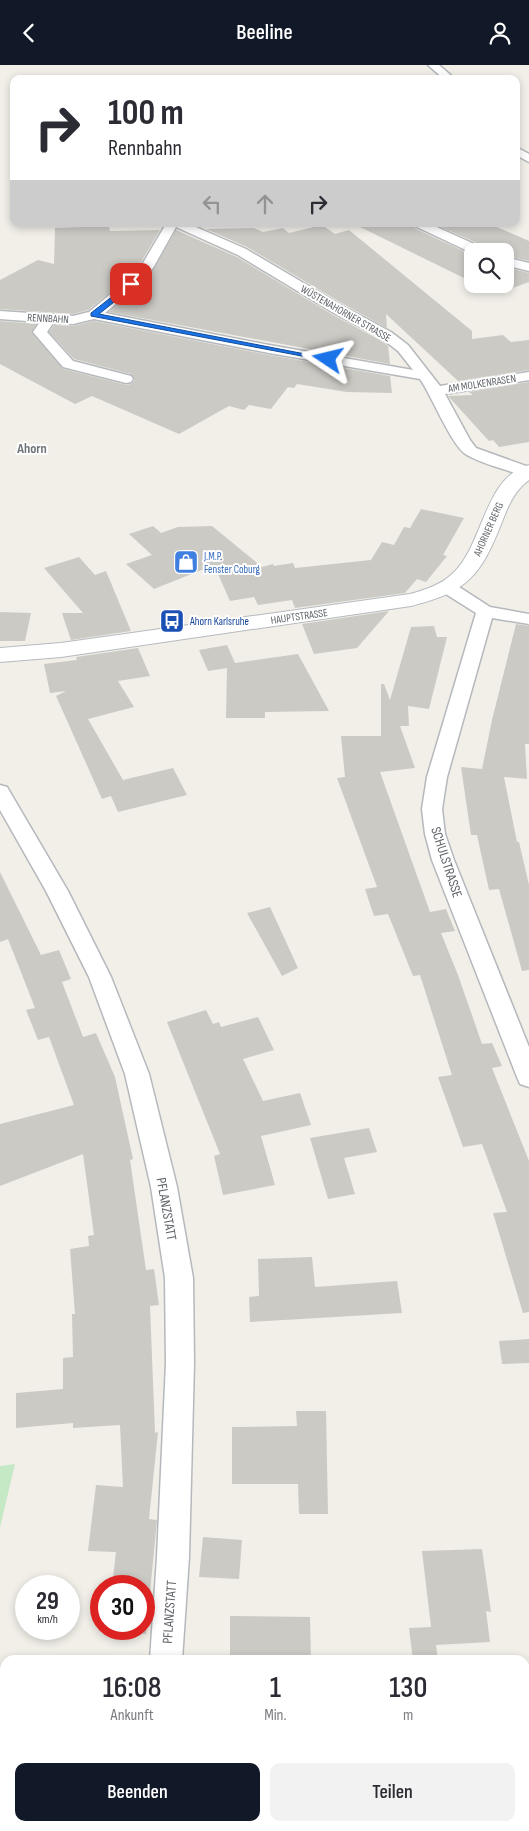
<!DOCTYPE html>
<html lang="de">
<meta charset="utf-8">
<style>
:root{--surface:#fff;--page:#f2f2f3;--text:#2b2b33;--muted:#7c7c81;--accent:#111827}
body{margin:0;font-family:"Sofia Sans Condensed",sans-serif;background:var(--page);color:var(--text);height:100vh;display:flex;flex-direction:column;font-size:19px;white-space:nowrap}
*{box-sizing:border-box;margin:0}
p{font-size:16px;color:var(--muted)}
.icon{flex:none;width:28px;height:28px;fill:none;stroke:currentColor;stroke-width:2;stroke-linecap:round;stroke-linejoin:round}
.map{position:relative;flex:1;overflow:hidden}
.drawer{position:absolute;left:0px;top:1590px;width:530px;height:176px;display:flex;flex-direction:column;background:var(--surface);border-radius:15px 15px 0 0;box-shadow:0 2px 8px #0003}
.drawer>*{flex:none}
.top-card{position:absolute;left:10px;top:10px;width:510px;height:152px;border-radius:10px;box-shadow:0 2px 8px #0003;background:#fff;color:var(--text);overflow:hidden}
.buttons{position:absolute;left:464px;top:178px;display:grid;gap:10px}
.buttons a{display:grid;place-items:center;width:50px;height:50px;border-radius:10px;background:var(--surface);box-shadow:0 2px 8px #0003;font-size:25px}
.speed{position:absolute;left:15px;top:1510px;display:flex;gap:10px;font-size:25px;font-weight:700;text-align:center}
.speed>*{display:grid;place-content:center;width:65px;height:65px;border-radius:50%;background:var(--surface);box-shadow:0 2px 8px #0003;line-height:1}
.speed small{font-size:12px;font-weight:400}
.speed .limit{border:8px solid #d22;background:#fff;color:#111}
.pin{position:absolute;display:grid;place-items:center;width:42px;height:42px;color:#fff;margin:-21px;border-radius:10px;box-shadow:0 2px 8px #0006}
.me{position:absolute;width:55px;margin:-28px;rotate:280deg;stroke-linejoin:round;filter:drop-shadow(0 0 4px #0008)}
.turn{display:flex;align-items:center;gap:18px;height:105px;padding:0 15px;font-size:22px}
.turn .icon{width:65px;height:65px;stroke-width:2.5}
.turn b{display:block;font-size:35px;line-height:42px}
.lanes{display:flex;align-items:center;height:48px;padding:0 15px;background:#0003;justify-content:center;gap:25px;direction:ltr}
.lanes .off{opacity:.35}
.eta{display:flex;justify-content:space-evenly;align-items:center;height:85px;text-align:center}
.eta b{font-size:30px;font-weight:600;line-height:35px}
.cta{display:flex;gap:10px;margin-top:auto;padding:10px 15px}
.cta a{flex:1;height:58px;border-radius:10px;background:var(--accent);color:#fff;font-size:20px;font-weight:600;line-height:58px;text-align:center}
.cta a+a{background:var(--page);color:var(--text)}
header{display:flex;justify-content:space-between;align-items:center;height:65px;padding:0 15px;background:var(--accent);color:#fff;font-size:22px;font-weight:600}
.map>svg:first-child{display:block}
.green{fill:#c5e8c5}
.building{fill:#cccac5}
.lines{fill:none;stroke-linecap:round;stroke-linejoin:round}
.street-casing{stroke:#b5b8bc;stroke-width:3}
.secondary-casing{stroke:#b6babf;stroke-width:2}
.street{fill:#fff;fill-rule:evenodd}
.secondary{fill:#fff;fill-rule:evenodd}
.route{fill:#1a73e8;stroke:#114b97}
.labels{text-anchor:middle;stroke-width:4;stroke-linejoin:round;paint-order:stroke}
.far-street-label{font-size:11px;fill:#5f6368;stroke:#fff}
.far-shop-label{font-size:11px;fill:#366cbe;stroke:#fff;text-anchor:start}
.far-transit-label{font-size:11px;fill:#164399;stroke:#fff;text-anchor:start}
.far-quarter-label{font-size:14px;font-weight:bold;fill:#70757a;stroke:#fff}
.street-label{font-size:14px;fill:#5f6368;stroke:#fff}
</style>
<header><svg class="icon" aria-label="back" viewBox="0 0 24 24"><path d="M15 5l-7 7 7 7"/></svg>Beeline<svg class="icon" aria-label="person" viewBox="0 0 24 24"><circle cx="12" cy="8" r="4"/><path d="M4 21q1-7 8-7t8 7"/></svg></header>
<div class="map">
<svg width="529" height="1766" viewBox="0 0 529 1766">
<rect width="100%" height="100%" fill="#f1efe8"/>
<!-- green -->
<path class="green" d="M 15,1399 L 0,1462 L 0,1401 Z"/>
<!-- building -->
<path class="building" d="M 354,159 L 413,159 L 416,164 L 472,190 L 472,217 Z
M 434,159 L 490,159 L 529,176 L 529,196 L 505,190 L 505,186 L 487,186 L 484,181 Z
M 322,160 L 335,169 L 349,165 L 472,266 L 472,274 L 503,270 L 511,277 L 529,275 L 529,305 L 458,316 L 386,249 L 387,263 L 345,240 L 247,182 L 206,164 L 254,163 L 263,167 L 283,163 L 289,168 Z
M 109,161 L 110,166 L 160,165 L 141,197 L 125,215 L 88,245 L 73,249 L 0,244 L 0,215 L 38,195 L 54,199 L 55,163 Z
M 176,165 L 237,192 L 333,250 L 380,275 L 388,281 L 390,299 L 109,247 L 137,223 L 154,204 Z
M 505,202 L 529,208 L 529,217 L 510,224 L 498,219 L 505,219 Z
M 0,256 L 37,259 L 32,268 L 63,304 L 126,320 L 131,319 L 135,315 L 131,309 L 74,294 L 49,267 L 54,260 L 73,261 L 94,256 L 269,290 L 390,311 L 392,328 L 347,327 L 297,319 L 294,323 L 288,322 L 271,344 L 249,340 L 244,345 L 229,341 L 179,369 L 92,331 L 75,339 L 0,299 Z
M 529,317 L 529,377 L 499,382 L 493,375 L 489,376 L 448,331 L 473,330 L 469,327 Z
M 421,444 L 464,453 L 443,490 L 447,491 L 426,517 L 417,514 L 405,528 L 295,543 L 292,535 L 258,540 L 254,532 L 230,536 L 214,500 L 154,524 L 126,499 L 152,490 L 129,469 L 153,461 L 161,468 L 178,462 L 212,461 L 262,502 L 273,499 L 274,501 L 293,498 L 295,503 L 371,495 L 382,477 L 394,480 L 404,462 L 410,463 Z
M 79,492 L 95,510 L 106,506 L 131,566 L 71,575 L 62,548 L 83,548 L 44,503 Z
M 389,546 L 357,583 L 314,589 L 302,559 Z
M 0,547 L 31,548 L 25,576 L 0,576 Z
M 516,559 L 529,561 L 529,679 L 525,679 L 527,714 L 504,712 L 517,777 L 519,777 L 529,820 L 529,905 L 522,906 L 499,824 L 489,825 L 477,770 L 471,770 L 461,702 L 482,704 L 492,655 Z
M 434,561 L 437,572 L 447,572 L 429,644 L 408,641 L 409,661 L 400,661 L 415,703 L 380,707 L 430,847 L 446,844 L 455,866 L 441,868 L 458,910 L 482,979 L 492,978 L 502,1001 L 492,1003 L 529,1096 L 529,1247 L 523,1248 L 493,1148 L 507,1147 L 482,1079 L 463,1082 L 438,1012 L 452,1010 L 420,910 L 413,911 L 388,849 L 374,851 L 365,824 L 377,822 L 337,713 L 345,712 L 341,671 L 381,671 L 381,619 L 384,619 L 390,635 L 411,562 Z
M 227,580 L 235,598 L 298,589 L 329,646 L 265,647 L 265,653 L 226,653 L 227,603 L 208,606 L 199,585 Z
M 138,583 L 150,611 L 118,616 L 134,642 L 88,654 L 123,715 L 173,703 L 187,730 L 118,747 L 111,731 L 102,734 L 56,631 L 66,626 L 50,628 L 44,599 L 77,595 L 76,592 Z
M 0,807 L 41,890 L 59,885 L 71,914 L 62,917 L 83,972 L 96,968 L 115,1012 L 133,1094 L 130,1095 L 146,1205 L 154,1204 L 159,1240 L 150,1241 L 155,1368 L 158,1367 L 149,1454 L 157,1455 L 146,1569 L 107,1568 L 107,1564 L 144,1564 L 144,1521 L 112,1521 L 116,1487 L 88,1486 L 96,1420 L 123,1422 L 120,1360 L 73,1363 L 73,1358 L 16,1363 L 16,1328 L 63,1324 L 63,1293 L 73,1292 L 72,1249 L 75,1249 L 70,1184 L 89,1181 L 88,1171 L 94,1170 L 83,1089 L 0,1121 L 0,1059 L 74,1040 L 49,972 L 38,975 L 26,945 L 35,943 L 8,874 L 0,877 Z
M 270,842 L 298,903 L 282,911 L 247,848 Z
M 206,945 L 213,959 L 219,957 L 221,962 L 258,952 L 274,985 L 243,994 L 263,1036 L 300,1028 L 311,1060 L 261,1071 L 275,1120 L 223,1130 L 214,1091 L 220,1089 L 167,957 Z
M 369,1063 L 377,1087 L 344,1093 L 355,1129 L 328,1134 L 310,1073 Z
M 312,1192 L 315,1222 L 397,1216 L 402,1248 L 250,1257 L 249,1232 L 259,1231 L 258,1194 Z
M 529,1274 L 529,1298 L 502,1299 L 499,1276 Z
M 296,1346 L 326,1346 L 328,1449 L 299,1449 L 298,1419 L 232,1419 L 232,1362 L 297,1361 Z
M 203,1472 L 242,1475 L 239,1514 L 199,1512 Z
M 482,1484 L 491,1547 L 486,1546 L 490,1577 L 436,1580 L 438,1595 L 413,1595 L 409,1563 L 431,1562 L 422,1486 Z
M 230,1551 L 310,1552 L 311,1595 L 230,1595 Z"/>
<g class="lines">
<defs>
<path id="street" d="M 428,0 L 439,0 L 455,14 L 444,14 Z
M 516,82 L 529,89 L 529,97 L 516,90 Z
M 166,159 L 189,159 L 246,184 L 344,242 L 391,267 L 408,280 L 440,321 L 529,307 L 529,315 L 445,329 L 470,375 L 476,383 L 529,402 L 529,411 L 521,410 C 504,404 483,399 467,390 C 452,382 432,331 420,314 L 269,288 L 94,254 L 73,259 L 53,258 L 47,267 L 73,296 L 131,311 L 133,314 L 131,317 L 126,318 L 63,302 L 33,267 L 40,257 L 0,254 L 0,246 L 73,251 L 89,247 L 126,216 L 143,198 ZM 176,162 L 238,190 L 334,248 L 381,273 L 398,286 L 413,305 L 269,280 L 105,248 L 136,222 L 153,203 Z
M 415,159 L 430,159 L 483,183 L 485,186 L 472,188 L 417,162 Z
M 505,192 L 529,198 L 529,206 L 505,200 Z
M 447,517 L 453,518 L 490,542 L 529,549 L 529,559 L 492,553 L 447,712 L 442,744 L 445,769 L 454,795 L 529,982 L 529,1022 L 520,1019 L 517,1012 L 432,795 L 425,769 L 422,744 L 427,712 L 476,548 L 441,526 L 438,522 L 441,518 Z
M 0,720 L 7,722 L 68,826 L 111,912 L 149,1009 L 177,1122 L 193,1213 L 194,1298 L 189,1492 L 182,1595 L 150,1595 L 157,1492 L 166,1298 L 165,1213 L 151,1122 L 125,1009 L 89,912 L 46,826 L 0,745 Z
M 138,1761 L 174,1761 L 174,1766 L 138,1766 Z"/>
<path id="secondary" d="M 529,400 L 529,415 C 515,425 508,441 502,457 C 481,510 468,527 411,541 L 61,592 L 0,597 L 0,583 L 61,578 L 410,529 C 425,525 440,520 451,510 C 484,482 483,412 529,400 Z"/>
</defs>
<!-- street casing -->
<use href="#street" class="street-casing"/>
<!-- secondary casing -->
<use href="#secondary" class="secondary-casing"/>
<!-- street -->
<use href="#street" class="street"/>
<!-- secondary -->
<use href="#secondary" class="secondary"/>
</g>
<!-- route -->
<path class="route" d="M 131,217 L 135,219 L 134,221 L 99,249 L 331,294 L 328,296 L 91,251 L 91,248 Z"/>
<!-- icons -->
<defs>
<symbol id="shop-square" viewBox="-11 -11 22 22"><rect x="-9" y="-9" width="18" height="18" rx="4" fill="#3f7fe0" stroke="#fff"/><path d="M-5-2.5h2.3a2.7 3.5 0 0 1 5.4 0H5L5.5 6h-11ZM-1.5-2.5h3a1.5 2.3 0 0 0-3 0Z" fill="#fff"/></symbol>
<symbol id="bus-square" viewBox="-11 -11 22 22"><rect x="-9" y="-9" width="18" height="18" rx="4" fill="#1a4fb4" stroke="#fff"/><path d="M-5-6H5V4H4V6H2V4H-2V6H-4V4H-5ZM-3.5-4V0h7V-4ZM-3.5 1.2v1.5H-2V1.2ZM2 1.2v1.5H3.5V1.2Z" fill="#fff"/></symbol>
</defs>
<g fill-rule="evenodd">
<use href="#shop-square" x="172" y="483" width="28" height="28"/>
<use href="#bus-square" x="158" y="542" width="28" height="28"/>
</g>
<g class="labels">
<!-- far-street labels -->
<g class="far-street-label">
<text transform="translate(346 248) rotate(30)" y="4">WÜSTENAHORNER STRASSE</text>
<text transform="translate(48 253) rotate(3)" y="4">RENNBAHN</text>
<text transform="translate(482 318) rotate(-9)" y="4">AM MOLKENRASEN</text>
<text transform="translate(488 464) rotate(-66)" y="4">AHORNER BERG</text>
<text transform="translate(299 551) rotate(-8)" y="4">HAUPTSTRASSE</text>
</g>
<!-- far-shop labels -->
<g class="far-shop-label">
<text x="204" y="495">J.M.P.<tspan x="204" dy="13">Fenster Coburg</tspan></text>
</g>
<!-- far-transit labels -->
<g class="far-transit-label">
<text x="190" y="560">Ahorn Karlsruhe</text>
</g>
<!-- far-quarter labels -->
<g class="far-quarter-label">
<text x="32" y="388">Ahorn</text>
</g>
<!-- street labels -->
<g class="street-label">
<text transform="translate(447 797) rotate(72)" y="5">SCHULSTRASSE</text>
<text transform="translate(167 1144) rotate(80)" y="5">PFLANZSTATT</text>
<text transform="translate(169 1547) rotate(-86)" y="5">PFLANZSTATT</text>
</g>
</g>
</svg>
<div class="buttons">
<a><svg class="icon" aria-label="search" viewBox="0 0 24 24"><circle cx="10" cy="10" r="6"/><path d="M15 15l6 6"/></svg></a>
</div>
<div class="speed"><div>29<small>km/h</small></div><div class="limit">30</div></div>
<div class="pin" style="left:131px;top:219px;background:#d93025"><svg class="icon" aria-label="arrive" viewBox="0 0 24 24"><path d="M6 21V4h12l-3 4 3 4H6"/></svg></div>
<svg class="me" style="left:328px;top:294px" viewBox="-20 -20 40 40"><path d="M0-17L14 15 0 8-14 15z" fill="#1a73e8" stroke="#fff" stroke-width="4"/></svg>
<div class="top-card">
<div class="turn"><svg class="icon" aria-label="right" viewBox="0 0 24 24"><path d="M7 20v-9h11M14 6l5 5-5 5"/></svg><div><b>100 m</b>Rennbahn</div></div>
<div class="lanes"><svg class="icon off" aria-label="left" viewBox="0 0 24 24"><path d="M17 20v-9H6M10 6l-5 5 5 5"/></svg><svg class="icon off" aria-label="ahead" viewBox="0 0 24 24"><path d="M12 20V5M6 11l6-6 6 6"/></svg><svg class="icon" aria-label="right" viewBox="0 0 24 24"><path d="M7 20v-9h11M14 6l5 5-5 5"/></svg></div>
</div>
<section class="drawer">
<div class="eta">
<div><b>16:08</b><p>Ankunft</p></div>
<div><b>1</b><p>Min.</p></div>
<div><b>130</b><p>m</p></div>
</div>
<div class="cta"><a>Beenden</a><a>Teilen</a></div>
</section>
</div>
